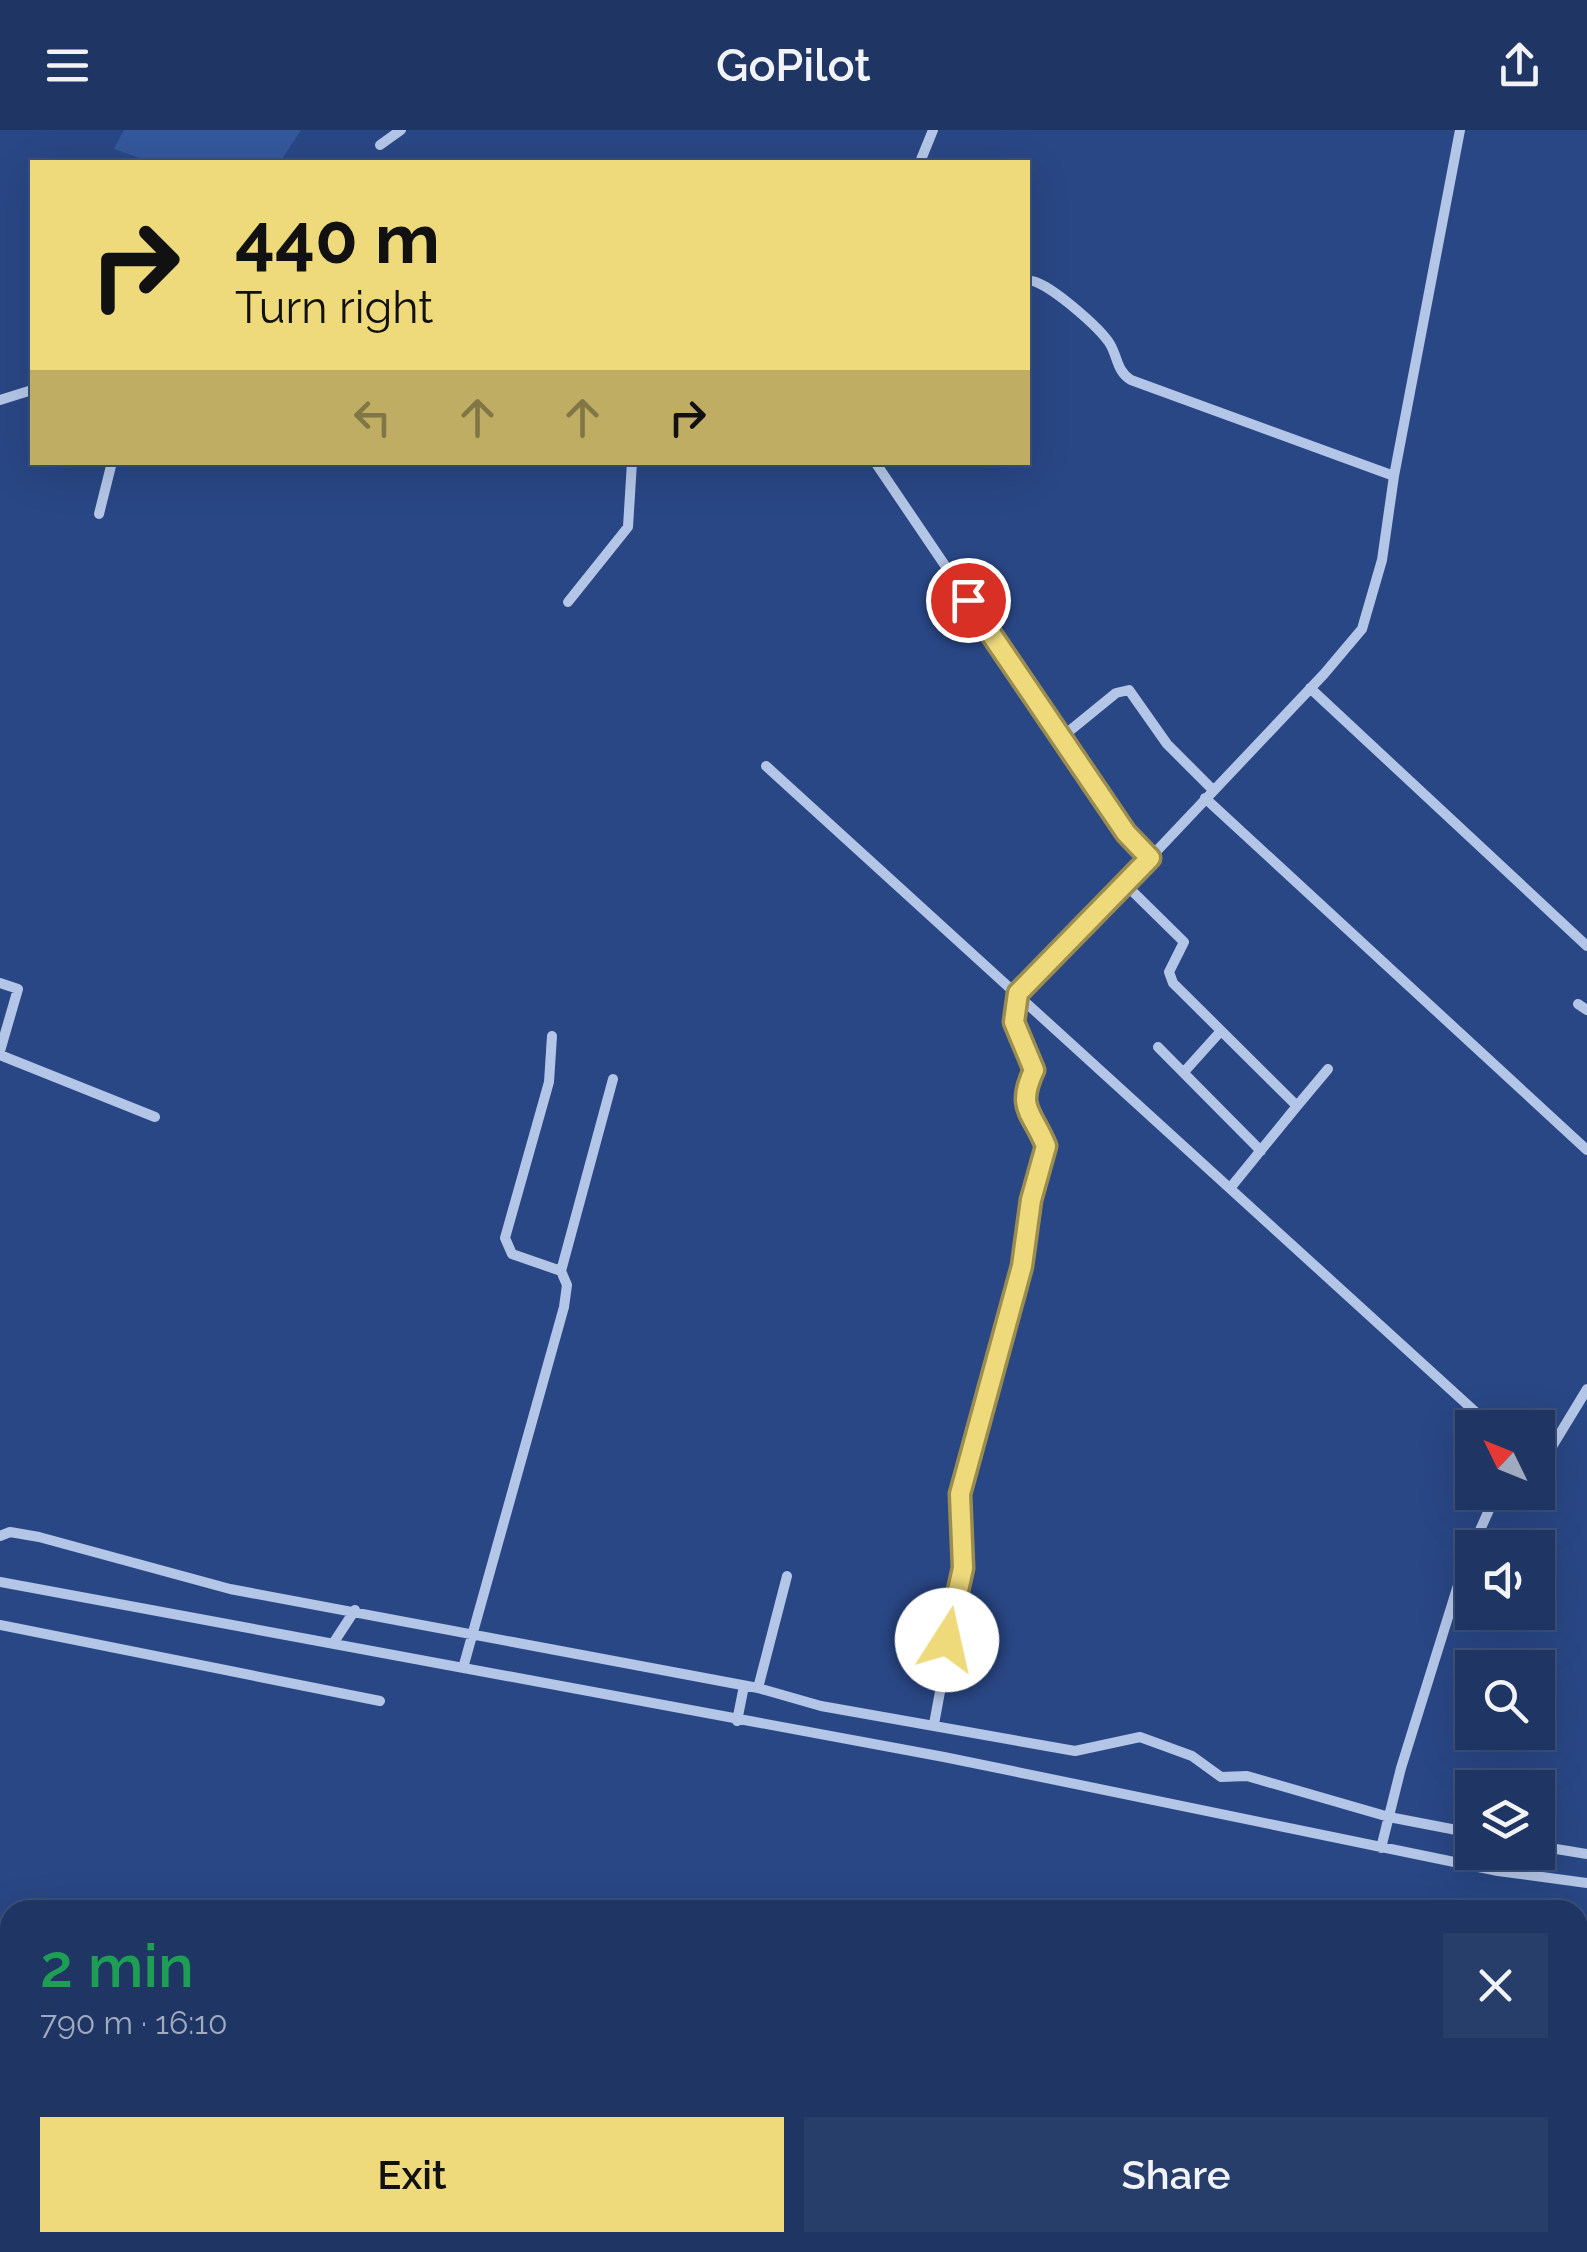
<!DOCTYPE html>
<meta charset="utf-8">
<style>
:root{--surface:#1f3564;--page:#273d6a;--text:#f1f3f6;--muted:#a1abbf;--line:#3c5078;--accent:#eed97b}
body{margin:0;font-family:Raleway,sans-serif;background:var(--page);color:var(--text);height:100vh;display:flex;flex-direction:column;font-size:38px;white-space:nowrap}
*{box-sizing:border-box;margin:0}
p{font-size:32px;color:var(--muted)}
.icon{flex:none;width:55px;height:55px;fill:none;stroke:currentColor;stroke-width:2;stroke-linecap:round;stroke-linejoin:round}
.map{position:relative;flex:1;overflow:hidden}
.details{position:absolute;left:0px;top:1770px;width:1588px;height:352px;display:flex;flex-direction:column;background:var(--surface);border-radius:30px 30px 0 0;box-shadow:0 10px 40px #0002,0 0 0 2px var(--line)}
.details>*{flex:none}
.banner{position:absolute;left:30px;top:30px;width:1000px;height:305px;border-radius:0px;box-shadow:0 10px 40px #0002,0 0 0 2px var(--line);background:#eed97b;color:#111;overflow:hidden}
.needle{width:65px;rotate:313deg}
.tools{position:absolute;left:1455px;top:1280px;display:grid;gap:20px}
.tools a{display:grid;place-items:center;width:100px;height:100px;border-radius:0px;background:var(--surface);box-shadow:0 10px 40px #0002,0 0 0 2px var(--line);font-size:50px}
.pin{position:absolute;display:grid;place-items:center;width:85px;height:85px;color:#fff;margin:-42px;border:5px solid #fff;border-radius:50%;box-shadow:0 2px 10px #0007}
.me{position:absolute;width:110px;margin:-55px;rotate:10deg;stroke-linejoin:round;filter:drop-shadow(0 0 8px #0008)}
.turn{display:flex;align-items:center;gap:35px;height:210px;padding:0 40px;font-size:45px}
.turn .icon{width:130px;height:130px;stroke-width:2.5}
.turn b{display:block;font-size:70px;line-height:85px}
.lanes{display:flex;align-items:center;height:95px;padding:0 40px;background:#0003;justify-content:center;gap:50px;direction:ltr}
.lanes .off{opacity:.35}
.round{display:grid;place-items:center;flex:none;width:105px;height:105px;border-radius:0px;background:var(--page)}
.summary{display:flex;align-items:center;justify-content:space-between;height:170px;padding:0 40px}
h1{font-size:60px;font-weight:600;line-height:75px;color:#1e9e55}
.cta{display:flex;gap:20px;margin-top:auto;padding:20px 40px}
.cta a{flex:1;height:115px;border-radius:0px;background:var(--accent);color:#111;font-size:40px;font-weight:600;line-height:115px;text-align:center}
.cta a+a{background:var(--page);color:var(--text)}
header{display:flex;justify-content:space-between;align-items:center;height:130px;padding:0 40px;background:var(--surface);font-size:45px;font-weight:600}
.map>svg:first-child{display:block}
.green{fill:#34589c}
.lines{fill:none;stroke-linecap:round;stroke-linejoin:round}
.minor{stroke:#b4c6e7;stroke-width:10}
.route-casing{stroke:#9b8d50;stroke-width:25}
.route{stroke:#eed97b;stroke-width:18}
</style>
<header><svg class="icon" aria-label="menu" viewBox="0 0 24 24"><path d="M4 6h16M4 12h16M4 18h16"/></svg>GoPilot<svg class="icon" aria-label="share" viewBox="0 0 24 24"><path d="M12 15V3M7 8l5-5 5 5M5 13v7h14v-7"/></svg></header>
<div class="map">
<svg width="1587" height="2122" viewBox="0 0 1587 2122">
<rect width="100%" height="100%" fill="#294785"/>
<!-- green -->
<path class="green" d="M 124,0 L 301,0 L 280,32 L 151,32 L 114,19 Z"/>
<g class="lines">
<!-- minor -->
<path class="minor" d="M 380,15 L 401,0
M 920,32 L 933,0
M 1028,151 C 1043,147 1097,196 1108,211 C 1118,224 1115,240 1131,250 L 1394,346
M 0,270 L 32,260
M 875,332 L 1126,703 L 1150,728 L 1324,544 L 1362,499 L 1382,430 L 1394,346 L 1460,0
M 99,384 L 112,332
M 568,472 L 628,397 L 632,332
M 1310,558 L 1587,816
M 1062,607 L 1116,563 L 1129,560 L 1167,614 L 1212,659
M 766,636 L 1493,1298
M 1205,668 L 1587,1020
M 1125,754 L 1184,812 L 1169,842 L 1173,853 L 1297,976 L 1231,1057
M 0,853 L 18,859 L 0,921
M 1578,874 L 1587,880
M 552,906 L 549,952 L 505,1108 L 512,1124 L 561,1141
M 1158,917 L 1261,1021
M 0,925 L 155,987
M 1184,942 L 1220,902
M 1297,976 L 1328,939
M 1538,1317 L 1553,1315 L 1587,1259
M 0,1406 L 10,1402 L 39,1407 L 230,1459 L 758,1558 L 821,1576 L 1075,1621 L 1140,1607 L 1192,1626 L 1221,1647 L 1247,1646 L 1389,1687 L 1472,1703
M 0,1452 L 944,1627 L 1498,1741 L 1587,1753
M 0,1495 L 380,1571
M 334,1512 L 355,1480
M 463,1538 L 564,1177 L 567,1155 L 561,1141 L 613,949
M 758,1558 L 787,1446
M 737,1591 L 744,1556
M 934,1594 L 963,1438 L 960,1364 L 1023,1136 L 1031,1069 L 1046,1016 C 1033,980 1016,980 1034,940 L 1013,891 L 1018,863 L 1150,728
M 1538,1716 L 1587,1724
M 1381,1718 L 1401,1638 L 1464,1436 L 1497,1362"/>
</g>
<g class="lines">
<defs>
<path id="route" d="M 947,1510 L 963,1438 L 960,1364 L 1022,1136 L 1031,1070 L 1046,1016 C 1032,981 1016,979 1034,940 L 1014,892 L 1018,863 L 1150,728 L 1126,703 L 968,470"/>
</defs>
<!-- route casing -->
<use href="#route" class="route-casing"/>
<!-- route -->
<use href="#route" class="route"/>
</g>
</svg>
<div class="tools">
<a><svg class="needle" viewBox="-14 -14 28 28"><path d="M0-13l5 13h-10z" fill="#e53935"/><path d="M0 13l5-13h-10z" fill="#a1abbf"/></svg></a>
<a><svg class="icon" aria-label="sound" viewBox="0 0 24 24"><path d="M4 9h4l5-4v14l-5-4H4zM17 9q2 3 0 6"/></svg></a>
<a><svg class="icon" aria-label="search" viewBox="0 0 24 24"><circle cx="10" cy="10" r="6"/><path d="M15 15l6 6"/></svg></a>
<a><svg class="icon" aria-label="layers" viewBox="0 0 24 24"><path d="M12 4l9 5-9 5-9-5zM3 14l9 5 9-5"/></svg></a>
</div>
<div class="pin" style="left:968px;top:470px;background:#d93025"><svg class="icon" aria-label="arrive" viewBox="0 0 24 24"><path d="M6 21V4h12l-3 4 3 4H6"/></svg></div>
<svg class="me" style="left:947px;top:1510px" viewBox="-20 -20 40 40"><circle r="19" fill="#fff"/><path d="M0-13L10 11 0 6-10 11z" fill="#eed97b"/></svg>
<div class="banner">
<div class="turn"><svg class="icon" aria-label="right" viewBox="0 0 24 24"><path d="M7 20v-9h11M14 6l5 5-5 5"/></svg><div><b>440 m</b>Turn right</div></div>
<div class="lanes"><svg class="icon off" aria-label="left" viewBox="0 0 24 24"><path d="M17 20v-9H6M10 6l-5 5 5 5"/></svg><svg class="icon off" aria-label="ahead" viewBox="0 0 24 24"><path d="M12 20V5M6 11l6-6 6 6"/></svg><svg class="icon off" aria-label="ahead" viewBox="0 0 24 24"><path d="M12 20V5M6 11l6-6 6 6"/></svg><svg class="icon" aria-label="right" viewBox="0 0 24 24"><path d="M7 20v-9h11M14 6l5 5-5 5"/></svg></div>
</div>
<section class="details">
<div class="summary"><div><h1>2 min</h1><p>790 m · 16:10</p></div><a class="round"><svg class="icon" aria-label="close" viewBox="0 0 24 24"><path d="M6 6l12 12M18 6L6 18"/></svg></a></div>
<div class="cta"><a>Exit</a><a>Share</a></div>
</section>
</div>
